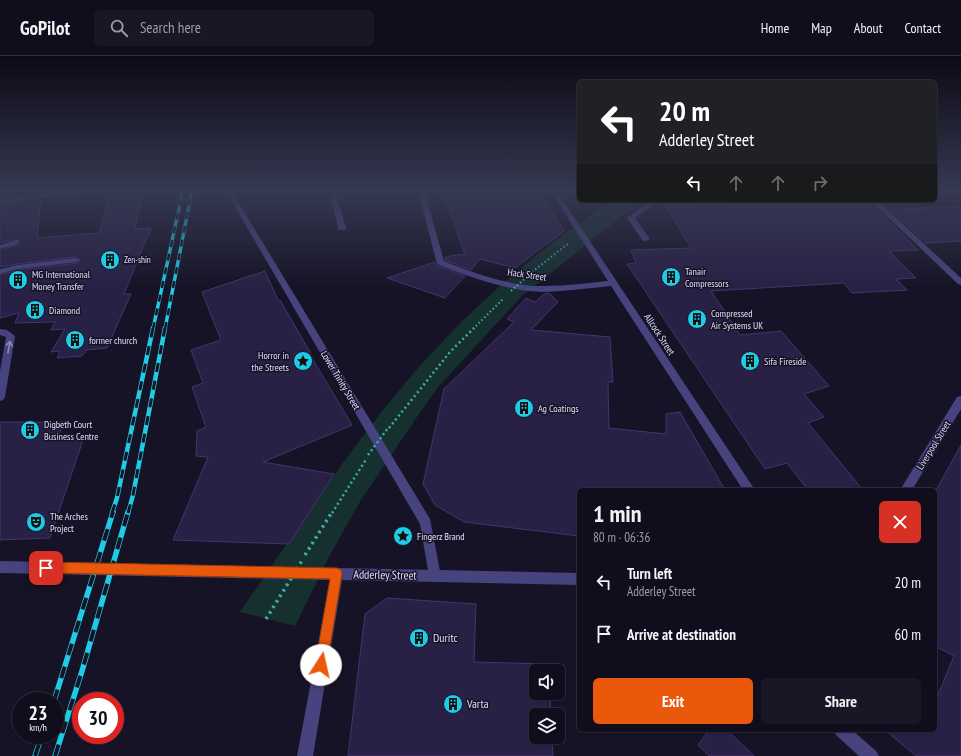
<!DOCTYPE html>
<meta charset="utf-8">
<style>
:root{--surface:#100e1c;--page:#191725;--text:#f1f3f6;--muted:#9c9ca3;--line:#302e3b;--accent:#ea580c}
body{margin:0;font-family:"PT Sans Narrow",sans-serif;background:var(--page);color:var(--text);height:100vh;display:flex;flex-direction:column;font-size:15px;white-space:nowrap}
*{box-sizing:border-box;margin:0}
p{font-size:13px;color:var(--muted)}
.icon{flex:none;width:22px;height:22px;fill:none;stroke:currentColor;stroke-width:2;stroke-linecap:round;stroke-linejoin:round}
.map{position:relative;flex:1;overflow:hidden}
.side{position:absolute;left:577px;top:432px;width:360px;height:244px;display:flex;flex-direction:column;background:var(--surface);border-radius:6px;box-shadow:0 1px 3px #0004,0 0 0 1px var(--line)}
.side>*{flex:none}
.top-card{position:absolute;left:577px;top:24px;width:360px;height:122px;border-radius:6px;box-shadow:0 1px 3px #0004,0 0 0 1px var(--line);background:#202124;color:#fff;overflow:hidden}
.controls{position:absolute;left:529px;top:608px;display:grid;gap:8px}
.controls a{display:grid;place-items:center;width:36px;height:36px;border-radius:6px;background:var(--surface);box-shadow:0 1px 3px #0004,0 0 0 1px var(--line);font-size:20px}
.speed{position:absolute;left:12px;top:636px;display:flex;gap:8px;font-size:20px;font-weight:700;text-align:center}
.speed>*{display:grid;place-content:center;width:52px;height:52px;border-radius:50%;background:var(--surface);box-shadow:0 1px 3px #0004,0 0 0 1px var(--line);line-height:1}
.speed small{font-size:10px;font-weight:400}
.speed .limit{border:6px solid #d22;background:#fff;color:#111}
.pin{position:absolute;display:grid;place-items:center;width:34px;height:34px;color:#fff;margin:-17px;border-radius:8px;box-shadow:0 2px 6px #0006}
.me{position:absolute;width:44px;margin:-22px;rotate:10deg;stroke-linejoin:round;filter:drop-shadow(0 0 3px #0008)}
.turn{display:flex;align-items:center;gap:14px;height:84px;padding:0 16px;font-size:18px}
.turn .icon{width:52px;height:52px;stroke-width:2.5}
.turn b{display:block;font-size:28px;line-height:34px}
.lanes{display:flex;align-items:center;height:38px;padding:0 16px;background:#0003;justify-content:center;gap:20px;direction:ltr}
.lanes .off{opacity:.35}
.round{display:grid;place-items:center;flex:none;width:42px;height:42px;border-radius:6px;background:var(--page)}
.overview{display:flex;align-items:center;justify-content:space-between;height:68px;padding:0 16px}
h1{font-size:24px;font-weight:700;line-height:30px}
.button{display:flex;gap:8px;margin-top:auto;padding:8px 16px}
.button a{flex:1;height:46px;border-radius:6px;background:var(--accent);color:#fff;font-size:16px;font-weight:700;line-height:46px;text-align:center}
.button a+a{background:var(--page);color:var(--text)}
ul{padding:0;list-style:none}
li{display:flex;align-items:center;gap:12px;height:52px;padding:0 16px}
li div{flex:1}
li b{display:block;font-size:15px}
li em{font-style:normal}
header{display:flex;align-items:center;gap:24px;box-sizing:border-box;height:56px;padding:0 20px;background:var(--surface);border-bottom:1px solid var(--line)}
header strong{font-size:19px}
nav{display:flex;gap:22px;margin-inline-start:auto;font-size:14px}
.search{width:280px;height:36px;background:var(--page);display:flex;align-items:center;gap:10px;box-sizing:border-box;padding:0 14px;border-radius:6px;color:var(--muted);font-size:15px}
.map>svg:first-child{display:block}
.green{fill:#162f2f}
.building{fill:#292145;stroke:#42356e}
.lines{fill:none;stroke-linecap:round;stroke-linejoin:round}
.path-far2{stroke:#3eaca8;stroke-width:2;stroke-dasharray:1.5 2.5;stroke-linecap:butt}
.path-far1{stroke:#3eaca8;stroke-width:2.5;stroke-dasharray:2 3;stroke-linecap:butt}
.path{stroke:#3eaca8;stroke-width:3.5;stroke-dasharray:2.5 4;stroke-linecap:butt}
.service{fill:#47437f;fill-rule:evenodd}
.pedestrian{fill:#47437f;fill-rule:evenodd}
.minor{fill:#47437f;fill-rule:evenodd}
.tertiary{fill:#47437f;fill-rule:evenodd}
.rail-far2-casing{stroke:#1ecce5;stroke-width:3.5}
.rail-far1-casing{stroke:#1ecce5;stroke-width:4.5}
.rail-casing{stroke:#1ecce5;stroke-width:5.5}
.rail-far2{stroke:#161326;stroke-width:2.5;stroke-dasharray:7;stroke-linecap:butt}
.rail-far1{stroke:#161326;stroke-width:3;stroke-dasharray:9;stroke-linecap:butt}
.rail{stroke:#161326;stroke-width:4;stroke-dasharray:12;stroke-linecap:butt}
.path-bridge-far2{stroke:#3eaca8;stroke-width:2;stroke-dasharray:1.5 2.5;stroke-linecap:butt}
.path-bridge-far1{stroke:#3eaca8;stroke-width:2.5;stroke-dasharray:2 3;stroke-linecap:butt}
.path-bridge{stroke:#3eaca8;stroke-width:3.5;stroke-dasharray:2.5 4;stroke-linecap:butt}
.oneway{stroke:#8c88b7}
.route{fill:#ea580c;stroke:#983908}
.labels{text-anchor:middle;stroke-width:3;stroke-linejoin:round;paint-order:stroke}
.far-poi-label{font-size:9px;fill:#e0dcfb;stroke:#161326;text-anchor:start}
.poi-label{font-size:10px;fill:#e0dcfb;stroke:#161326;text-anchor:start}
.street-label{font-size:10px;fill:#e0dcfb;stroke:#161326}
.near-street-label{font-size:12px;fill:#e0dcfb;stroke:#161326}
.near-poi-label{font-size:12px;fill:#e0dcfb;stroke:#161326;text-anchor:start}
</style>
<header>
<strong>GoPilot</strong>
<div class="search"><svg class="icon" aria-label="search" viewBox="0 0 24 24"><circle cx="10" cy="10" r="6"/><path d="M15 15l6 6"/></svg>Search here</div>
<nav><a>Home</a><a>Map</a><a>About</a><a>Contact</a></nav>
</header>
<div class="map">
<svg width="961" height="700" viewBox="0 0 961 700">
<rect width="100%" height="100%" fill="#161326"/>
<!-- green -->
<path class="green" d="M 613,144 L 645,144 L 621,161 L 522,240 L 439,330 L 417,361 L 361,444 L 330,499 L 295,570 L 240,556 C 304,464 365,366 443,285 C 494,231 551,185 613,144 Z"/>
<!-- building -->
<path class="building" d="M 0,134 L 42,134 L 41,137 L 0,141 Z
M 143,134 L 135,173 L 151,172 L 124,238 L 131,238 L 107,292 L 87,294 L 82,300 L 57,302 L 60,295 L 51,296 L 65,273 L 51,274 L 55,266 L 15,267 L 19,257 L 0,262 L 0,219 L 18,214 L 78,207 L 80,204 L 75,201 L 17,208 L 0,211 L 0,194 L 20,188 L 18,182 L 0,187 L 0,148 L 41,143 L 37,182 L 99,177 L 109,139 Z
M 442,134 L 538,134 L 564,175 L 515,212 L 480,203 L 471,214 L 445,204 L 445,202 L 450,200 L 465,198 Z
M 746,144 L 868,144 L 918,194 L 889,195 L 916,222 L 896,223 L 907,234 L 852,237 L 844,227 L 711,235 L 740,279 L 781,275 L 829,330 L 804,338 L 824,361 L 808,367 L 863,434 L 808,434 L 787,407 L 765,413 L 627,208 L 636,207 L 631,194 L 691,192 L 665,149 L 747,146 Z
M 961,150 L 961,185 L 926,187 L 890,154 Z
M 435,206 L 436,209 L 465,220 L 445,242 L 387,222 Z
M 265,215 L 278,244 L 280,244 L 310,296 L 309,297 L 352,369 L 263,406 L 334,418 L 289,488 L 173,484 L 208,401 L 196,400 L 197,375 L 206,371 L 192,331 L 203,327 L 191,294 L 221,284 L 202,236 Z
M 544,238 L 549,237 L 558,246 L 531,274 L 610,281 L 613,326 L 608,326 L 609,372 L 666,378 L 666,358 L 680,356 L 725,434 L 579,434 L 579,480 L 464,466 L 435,449 L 423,428 L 444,333 L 514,266 L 507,263 L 526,242 L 535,246 Z
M 0,366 L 65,366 L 56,383 L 84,381 L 50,482 L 0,484 Z
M 961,389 L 961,700 L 916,700 L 885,674 L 935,674 L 935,646 L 954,600 L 935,590 L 935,436 Z
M 387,542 L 476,548 L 474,606 L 549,608 L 549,615 L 536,615 L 536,637 L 550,637 L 551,659 L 536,659 L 536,681 L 552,681 L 553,700 L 348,700 L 365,558 Z
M 709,674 L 727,674 L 754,700 L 709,700 L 698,689 Z"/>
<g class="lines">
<!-- path-far2 -->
<path class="path-far2" d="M 532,216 L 569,187
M 473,273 L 503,243"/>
<!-- path-far1 -->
<path class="path-far1" d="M 389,372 L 450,296 L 474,272
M 332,457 L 367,402"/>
<!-- path -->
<path class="path" d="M 305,499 L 332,456"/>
<!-- service -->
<path class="service" d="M 329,134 L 335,134 L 346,172 L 345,174 L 339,174 L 338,172 Z
M 652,144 L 659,144 L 635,162 L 650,183 L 646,185 L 643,185 L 627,162 Z
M 15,184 L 18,184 L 18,188 L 0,193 L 0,189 Z
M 75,202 L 79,204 L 78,206 L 18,213 L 0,218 L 0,213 L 17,209 Z
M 0,273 L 7,274 L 15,280 L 5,341 L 3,344 L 0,345 L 0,315 L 6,281 L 0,279 Z"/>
<!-- pedestrian -->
<path class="pedestrian" d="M 231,134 L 237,134 L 237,144 L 430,463 L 441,520 L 439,524 L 435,526 L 431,524 L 429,520 L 420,468 L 231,144 Z"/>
<!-- minor -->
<path class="minor" d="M 418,134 L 424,134 L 444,205 C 473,217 512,231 544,230 C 565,230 587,227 608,225 L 550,134 L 556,134 L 755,434 L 743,434 L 611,230 C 589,232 566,235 544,236 C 511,236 467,220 437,208 Z
M 870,144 L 877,144 L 961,222 L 961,229 L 958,228 Z
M 961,340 L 961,353 L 912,434 L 900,434 L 957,341 Z
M 0,505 L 579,517 L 579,529 L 342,524 L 313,700 L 297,700 L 330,524 L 0,517 Z
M 834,674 L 852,674 L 876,695 L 879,700 L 859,700 L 836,679 Z"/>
<!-- tertiary -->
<path class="tertiary" d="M 75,134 L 92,134 L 89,136 L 0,147 L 0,143 Z"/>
<defs>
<path id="rail-far2" d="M 153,273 L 183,134
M 165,273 L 192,134"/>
<path id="rail-far1" d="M 112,457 L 117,442 L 153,272
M 128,457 L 133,439 L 165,272"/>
<path id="rail" d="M 54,645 L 113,456
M 35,700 L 42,679
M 55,700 L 82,615 L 128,456"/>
</defs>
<!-- rail-far2 casing -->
<use href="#rail-far2" class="rail-far2-casing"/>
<!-- rail-far1 casing -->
<use href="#rail-far1" class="rail-far1-casing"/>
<!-- rail casing -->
<use href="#rail" class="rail-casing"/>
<!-- rail-far2 -->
<use href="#rail-far2" class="rail-far2"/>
<!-- rail-far1 -->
<use href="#rail-far1" class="rail-far1"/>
<!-- rail -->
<use href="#rail" class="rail"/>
<!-- path-bridge-far2 -->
<path class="path-bridge-far2" d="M 511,235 L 529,219"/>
<!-- path-bridge-far1 -->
<path class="path-bridge-far1" d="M 368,399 L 388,372"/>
<!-- path-bridge -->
<path class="path-bridge" d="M 266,563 L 303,503"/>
</g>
<!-- one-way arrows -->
<defs><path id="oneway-shaft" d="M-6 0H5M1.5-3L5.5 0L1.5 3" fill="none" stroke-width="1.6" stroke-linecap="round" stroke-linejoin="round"/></defs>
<use class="oneway" href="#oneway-shaft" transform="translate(9 291) rotate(-80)"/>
<!-- sky -->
<linearGradient id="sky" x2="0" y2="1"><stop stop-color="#0c0a15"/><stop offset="0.58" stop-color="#363952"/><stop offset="1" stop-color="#363952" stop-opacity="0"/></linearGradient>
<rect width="961" height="232" fill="url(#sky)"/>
<!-- route -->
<path class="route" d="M 46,506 L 337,512 L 341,514 L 342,518 L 327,609 L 325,613 L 321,615 L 316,613 L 315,609 L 330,523 L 46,517 L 42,515 L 40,512 L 42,508 Z"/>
<!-- icons -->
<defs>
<symbol id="building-disc" viewBox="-11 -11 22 22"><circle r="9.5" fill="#1ecce5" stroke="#161326"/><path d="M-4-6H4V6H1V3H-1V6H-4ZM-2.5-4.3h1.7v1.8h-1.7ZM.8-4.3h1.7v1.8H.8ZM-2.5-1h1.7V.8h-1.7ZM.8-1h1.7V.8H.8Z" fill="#111"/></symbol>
<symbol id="sight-disc" viewBox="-11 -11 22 22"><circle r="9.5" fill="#1ecce5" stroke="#161326"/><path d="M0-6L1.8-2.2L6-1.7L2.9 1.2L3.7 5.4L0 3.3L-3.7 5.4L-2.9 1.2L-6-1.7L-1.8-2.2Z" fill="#111"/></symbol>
<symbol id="theatre-disc" viewBox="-11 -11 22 22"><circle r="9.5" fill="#1ecce5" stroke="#161326"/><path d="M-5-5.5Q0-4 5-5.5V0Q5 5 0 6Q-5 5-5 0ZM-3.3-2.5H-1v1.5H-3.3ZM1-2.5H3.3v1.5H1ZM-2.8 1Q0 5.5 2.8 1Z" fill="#111"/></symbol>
</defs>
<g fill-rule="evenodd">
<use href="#building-disc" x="99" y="193" width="22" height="22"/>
<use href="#building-disc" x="660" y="210" width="22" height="22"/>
<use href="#building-disc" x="7" y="213" width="22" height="22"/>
<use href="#building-disc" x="24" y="243" width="22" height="22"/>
<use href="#building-disc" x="686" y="252" width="22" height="22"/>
<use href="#building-disc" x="64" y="273" width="22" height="22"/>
<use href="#sight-disc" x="292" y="294" width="22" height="22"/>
<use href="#building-disc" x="739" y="294" width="22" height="22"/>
<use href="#building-disc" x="513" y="341" width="22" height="22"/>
<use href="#building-disc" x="19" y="363" width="22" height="22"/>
<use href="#theatre-disc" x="25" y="455" width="22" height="22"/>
<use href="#sight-disc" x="392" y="469" width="22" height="22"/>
<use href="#building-disc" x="408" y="571" width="22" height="22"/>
<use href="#building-disc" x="442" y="637" width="22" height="22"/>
</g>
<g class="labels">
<!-- far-poi labels -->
<g class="far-poi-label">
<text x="124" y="207">Zen-shin</text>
</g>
<!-- poi labels -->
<g class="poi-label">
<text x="685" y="219">Tanair<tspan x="685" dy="12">Compressors</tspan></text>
<text x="32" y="222">MG International<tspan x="32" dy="12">Money Transfer</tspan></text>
<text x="49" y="258">Diamond</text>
<text x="711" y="261">Compressed<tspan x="711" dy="12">Air Systems UK</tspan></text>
<text x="89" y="288">former church</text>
<text x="289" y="303" text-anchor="end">Horror in<tspan x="289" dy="12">the Streets</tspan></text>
<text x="764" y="309">Sifa Fireside</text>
<text x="538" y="356">Ag Coatings</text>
<text x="44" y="372">Digbeth Court<tspan x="44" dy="12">Business Centre</tspan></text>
<text x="50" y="464">The Arches<tspan x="50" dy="12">Project</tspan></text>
<text x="417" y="484">Fingerz Brand</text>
</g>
<!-- street labels -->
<g class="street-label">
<text transform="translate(527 218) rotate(8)" y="4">Hack Street</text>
<text transform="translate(660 278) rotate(57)" y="4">Allcock Street</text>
<text transform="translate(341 324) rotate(59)" y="4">Lower Trinity Street</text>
<text transform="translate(933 389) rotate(-58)" y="4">Liverpool Street</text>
</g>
<!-- near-street labels -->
<g class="near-street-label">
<text transform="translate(385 519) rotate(1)" y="4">Adderley Street</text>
</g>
<!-- near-poi labels -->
<g class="near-poi-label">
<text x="433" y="586">Duritc</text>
<text x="467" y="652">Varta</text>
</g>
</g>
</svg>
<div class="controls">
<a><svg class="icon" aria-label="sound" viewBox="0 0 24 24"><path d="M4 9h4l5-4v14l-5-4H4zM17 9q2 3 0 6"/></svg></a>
<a><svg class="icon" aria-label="layers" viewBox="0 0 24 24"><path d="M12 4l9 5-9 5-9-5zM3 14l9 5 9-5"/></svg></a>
</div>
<div class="speed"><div>23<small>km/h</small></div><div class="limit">30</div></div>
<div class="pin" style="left:46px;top:512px;background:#d93025"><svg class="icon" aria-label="arrive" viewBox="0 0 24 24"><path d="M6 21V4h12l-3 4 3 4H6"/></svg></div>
<svg class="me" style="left:321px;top:609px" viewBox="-20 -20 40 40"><circle r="19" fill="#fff"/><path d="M0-13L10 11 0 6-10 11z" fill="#ea580c"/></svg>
<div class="top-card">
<div class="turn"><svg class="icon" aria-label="left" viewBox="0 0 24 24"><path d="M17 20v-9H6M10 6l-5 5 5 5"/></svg><div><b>20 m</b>Adderley Street</div></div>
<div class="lanes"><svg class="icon" aria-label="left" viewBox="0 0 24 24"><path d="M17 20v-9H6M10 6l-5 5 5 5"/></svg><svg class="icon off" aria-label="ahead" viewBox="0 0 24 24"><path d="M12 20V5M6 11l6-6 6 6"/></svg><svg class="icon off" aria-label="ahead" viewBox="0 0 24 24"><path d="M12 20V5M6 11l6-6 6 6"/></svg><svg class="icon off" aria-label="right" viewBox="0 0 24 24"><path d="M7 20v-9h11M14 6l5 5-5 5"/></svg></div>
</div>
<section class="side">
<div class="overview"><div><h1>1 min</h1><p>80 m · 06:36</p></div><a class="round" style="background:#d93025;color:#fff"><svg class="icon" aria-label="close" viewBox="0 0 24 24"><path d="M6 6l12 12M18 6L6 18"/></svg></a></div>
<ul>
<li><svg class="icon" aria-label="left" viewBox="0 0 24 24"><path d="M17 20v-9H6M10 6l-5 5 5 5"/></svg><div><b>Turn left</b><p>Adderley Street</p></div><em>20 m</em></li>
<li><svg class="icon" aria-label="arrive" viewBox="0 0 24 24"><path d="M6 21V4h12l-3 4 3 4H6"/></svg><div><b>Arrive at destination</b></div><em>60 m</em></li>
</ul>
<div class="button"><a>Exit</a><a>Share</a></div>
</section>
</div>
